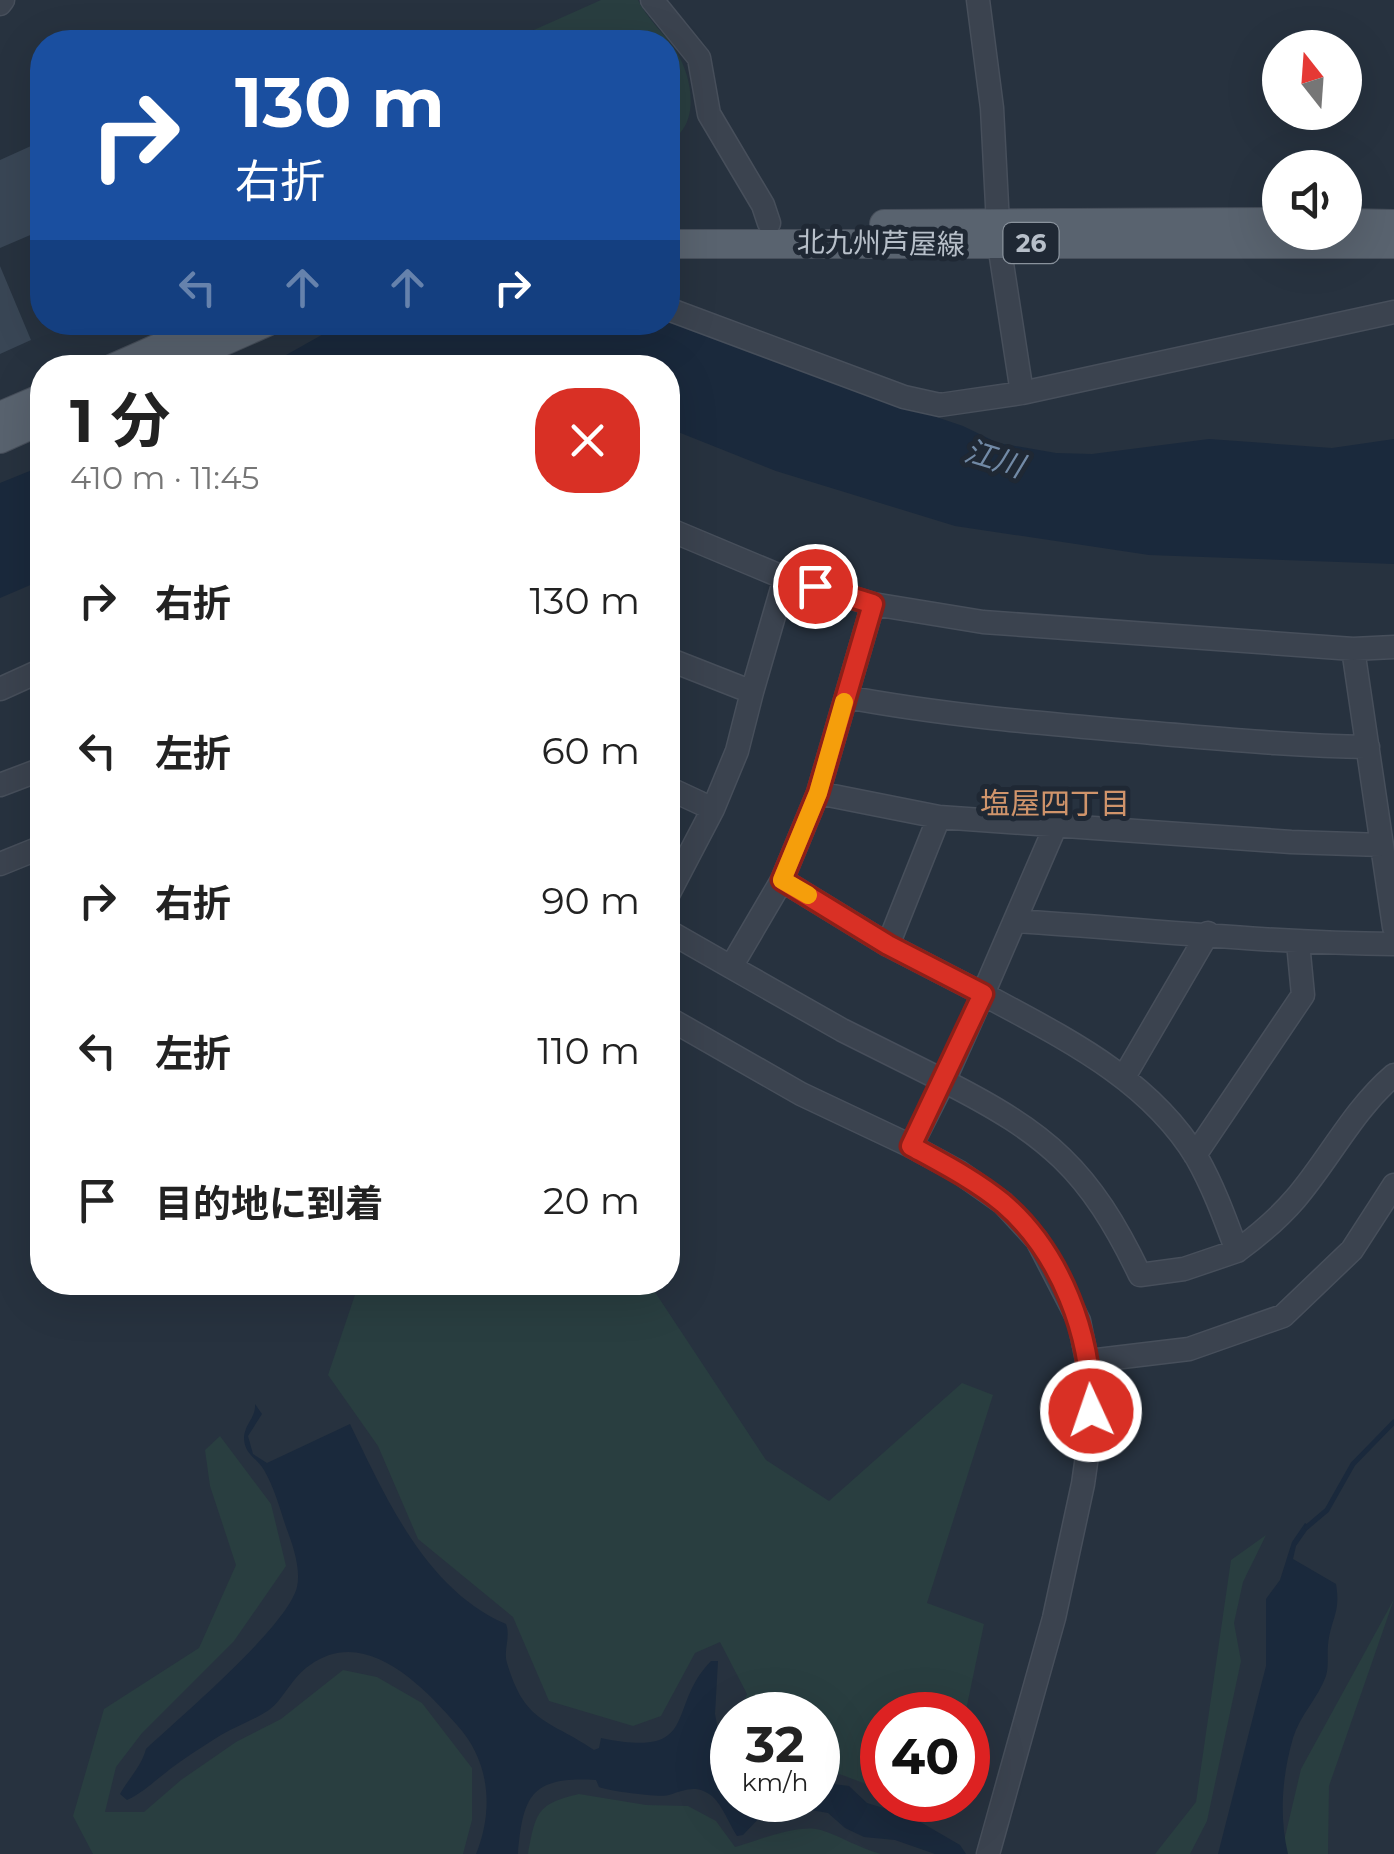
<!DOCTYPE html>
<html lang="ja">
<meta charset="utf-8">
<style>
:root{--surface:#fff;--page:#f2f2f2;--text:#222;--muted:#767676}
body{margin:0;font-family:Montserrat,"Noto Sans JP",sans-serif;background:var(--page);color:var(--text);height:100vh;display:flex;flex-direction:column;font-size:38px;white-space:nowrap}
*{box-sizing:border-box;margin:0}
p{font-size:32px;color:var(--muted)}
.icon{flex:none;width:55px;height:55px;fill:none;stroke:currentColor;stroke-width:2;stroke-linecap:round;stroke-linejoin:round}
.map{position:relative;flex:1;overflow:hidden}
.drawer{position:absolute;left:30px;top:355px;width:650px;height:940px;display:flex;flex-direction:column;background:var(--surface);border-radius:40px;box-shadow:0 10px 40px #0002}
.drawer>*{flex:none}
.top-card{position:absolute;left:30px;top:30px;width:650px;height:305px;border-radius:40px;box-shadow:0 10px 40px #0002;background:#1a4fa0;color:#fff;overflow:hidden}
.needle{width:65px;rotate:343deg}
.tools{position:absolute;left:1262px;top:30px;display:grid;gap:20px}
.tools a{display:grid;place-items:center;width:100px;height:100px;border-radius:50%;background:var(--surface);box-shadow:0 10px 40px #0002;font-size:50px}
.speed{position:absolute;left:710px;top:1692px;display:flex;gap:20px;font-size:50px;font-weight:700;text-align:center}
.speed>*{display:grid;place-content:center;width:130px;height:130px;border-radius:50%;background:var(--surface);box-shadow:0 10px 40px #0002;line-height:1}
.speed small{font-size:25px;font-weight:400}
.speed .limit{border:15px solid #d22;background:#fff;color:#111}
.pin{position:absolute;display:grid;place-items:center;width:85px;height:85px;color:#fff;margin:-42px;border:5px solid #fff;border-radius:50%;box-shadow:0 2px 10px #0007}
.me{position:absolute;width:110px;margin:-55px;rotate:357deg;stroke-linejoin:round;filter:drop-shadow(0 0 8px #0008)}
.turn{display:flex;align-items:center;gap:35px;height:210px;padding:0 40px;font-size:45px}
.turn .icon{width:130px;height:130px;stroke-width:2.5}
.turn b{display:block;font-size:70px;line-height:85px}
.lanes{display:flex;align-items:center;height:95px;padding:0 40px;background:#0003;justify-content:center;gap:50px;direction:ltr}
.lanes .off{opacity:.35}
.round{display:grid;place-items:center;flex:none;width:105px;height:105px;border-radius:40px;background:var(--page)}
.head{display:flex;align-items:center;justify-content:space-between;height:170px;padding:0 40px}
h1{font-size:60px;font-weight:700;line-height:75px}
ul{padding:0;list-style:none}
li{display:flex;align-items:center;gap:30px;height:150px;padding:0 40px}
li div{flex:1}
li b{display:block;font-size:38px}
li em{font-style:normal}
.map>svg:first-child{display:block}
.green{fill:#293e40}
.water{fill:#1a293c}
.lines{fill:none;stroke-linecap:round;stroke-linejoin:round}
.stream{stroke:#1a293c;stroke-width:5}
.building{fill:#394655}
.minor-casing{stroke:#474f5b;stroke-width:25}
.major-casing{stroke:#474f5b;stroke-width:30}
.minor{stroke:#3b434f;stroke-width:22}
.major{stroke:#59636f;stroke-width:28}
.route-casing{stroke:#8d1f18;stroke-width:25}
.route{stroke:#d93025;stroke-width:18}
.slow{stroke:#f59e0b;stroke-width:18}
.labels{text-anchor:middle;stroke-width:10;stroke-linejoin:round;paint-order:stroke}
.shield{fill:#1f2834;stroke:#89929c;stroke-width:2.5}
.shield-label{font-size:25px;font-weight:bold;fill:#b7bfc9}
.street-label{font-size:28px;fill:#b7bfc9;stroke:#1f2834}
.water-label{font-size:30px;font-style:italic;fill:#728aa6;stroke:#1f2834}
.neighbourhood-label{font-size:30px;fill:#d0946b;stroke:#1f2834}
</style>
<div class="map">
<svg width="1394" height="1854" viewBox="0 0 1394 1854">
<rect width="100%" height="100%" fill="#27323f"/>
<!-- green -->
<path class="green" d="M 601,0 L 638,0 C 648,20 664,33 676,51 C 693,78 701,126 668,142 L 668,42 L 507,42 Z
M 359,1283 L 649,1283 L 766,1460 L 829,1501 L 962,1383 L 993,1395 L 927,1603 L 984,1624 L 965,1715 L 882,1715 L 882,1790 L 818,1766 L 818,1715 L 738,1715 L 747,1694 L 720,1642 L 695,1653 L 661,1716 L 633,1726 L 549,1701 L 513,1617 L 418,1539 L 378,1446 L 328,1375 Z
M 220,1436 L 271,1504 L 286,1566 L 234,1641 L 142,1733 L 116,1767 L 105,1812 L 144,1812 L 181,1780 L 236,1742 L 281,1719 L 343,1670 L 377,1677 L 422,1703 L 472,1768 L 472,1820 L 463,1854 L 93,1854 L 73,1816 L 104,1709 L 199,1648 L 236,1565 L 210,1486 L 205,1450 Z
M 1266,1535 L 1243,1582 L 1234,1623 L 1241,1661 L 1207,1821 L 1190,1854 L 1155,1854 L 1196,1802 L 1231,1560 Z
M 1394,1599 L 1329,1786 L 1328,1854 L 1281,1854 L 1301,1769 Z
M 579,1794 L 646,1805 L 688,1806 L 716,1821 L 735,1847 C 756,1841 800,1823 821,1830 C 842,1837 859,1848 881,1854 L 528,1854 C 536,1813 536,1804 579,1794 Z"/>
<!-- water -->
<path class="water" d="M 668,317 L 797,370 L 963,426 L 998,443 L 1056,453 L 1092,454 L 1209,439 L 1332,448 L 1394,439 L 1394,564 L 1149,555 L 955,526 L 776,471 L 668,428 L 668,368 L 263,368 L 343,323 L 668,322 Z
M 42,466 L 42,580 L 0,598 L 0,483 Z
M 255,1404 L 262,1414 L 248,1436 L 253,1454 L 267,1463 L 350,1424 C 386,1498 426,1590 506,1624 C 511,1637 503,1650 507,1663 C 525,1724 548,1719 594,1750 L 599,1748 L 601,1738 C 702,1759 665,1708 711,1661 L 718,1661 L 715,1714 L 719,1735 L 732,1752 L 732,1800 L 818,1800 L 818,1782 L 849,1786 L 867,1803 L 910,1816 L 960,1845 L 966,1854 L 935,1854 L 895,1840 L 864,1837 L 845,1828 L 828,1813 L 783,1805 L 765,1812 L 743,1835 L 737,1836 C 729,1824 723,1806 712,1796 C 696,1784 685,1790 669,1795 C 661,1798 608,1791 599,1787 L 596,1780 C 531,1776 523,1796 518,1854 L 476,1854 C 494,1810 490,1761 457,1725 C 423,1686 365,1625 310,1665 C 291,1678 284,1699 269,1710 C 254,1720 237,1726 221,1735 C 202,1747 181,1760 164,1774 C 151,1784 142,1793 127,1800 L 120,1794 C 129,1778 141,1767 146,1749 C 180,1717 287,1627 297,1587 C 301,1569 293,1545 286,1527 C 280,1509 274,1487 264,1470 C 257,1458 245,1455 244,1439 C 244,1424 256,1418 255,1404 Z
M 1305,1523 L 1310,1526 L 1296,1546 L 1293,1559 L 1336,1584 C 1341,1613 1331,1618 1328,1645 C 1327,1655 1329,1665 1326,1676 C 1318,1698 1300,1715 1293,1738 C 1282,1776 1279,1816 1288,1854 L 1218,1854 L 1266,1666 L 1266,1599 L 1280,1580 L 1292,1542 Z"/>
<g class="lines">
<!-- stream -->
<path class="stream" d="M 1307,1527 L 1327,1510 L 1353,1464 L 1394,1422"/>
</g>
<!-- building -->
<path class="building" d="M 42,141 L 42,230 L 0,248 L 0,160 Z
M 0,266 L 31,340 L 0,354 Z"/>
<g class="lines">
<defs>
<path id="minor" d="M 652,0 L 699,58 L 709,114 L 763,205 L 769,223
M 978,0 L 992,108 L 999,244 L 1022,393
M 0,4 L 3,0
M 668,309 L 904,397 L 940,405 L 1022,393 L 1394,312
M 668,529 L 785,578 L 873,604 L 983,622 L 1353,649
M 1394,647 L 1353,649 L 1394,927
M 668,659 L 752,692 L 737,751 L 713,809 L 668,788
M 0,689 L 42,670
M 752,692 L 785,578
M 846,697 C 948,716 1049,724 1152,733 C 1224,739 1295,746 1368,747
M 0,785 L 42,769
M 818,793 L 939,817 L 1291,842 L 1382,845
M 0,864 L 42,847
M 782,880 L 888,945 L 939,817
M 668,895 L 713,809
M 1015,921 C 1141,929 1267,943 1394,944
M 668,931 L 731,967 L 782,880 L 818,793 L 873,604
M 888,945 L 983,994 L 1056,825
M 731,967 L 842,1030 L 944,1081 L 983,994 C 1062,1037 1149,1078 1197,1158 C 1214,1188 1225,1219 1237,1251 L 1184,1269 L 1140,1275 C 1089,1169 1048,1134 944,1081 L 911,1146
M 668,1018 L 801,1094 L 911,1146 L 959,1172 L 1003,1203 L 1037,1240 L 1079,1321 L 1091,1380 L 1089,1442 L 1083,1484 L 1054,1618 L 988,1854
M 1124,1077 L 1208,933
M 1195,1155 L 1303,995 L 1298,943
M 1237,1251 C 1259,1235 1278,1219 1296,1198 C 1330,1158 1353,1110 1394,1075
M 1089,1361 L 1189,1349 L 1283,1316 L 1352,1250 L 1394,1185"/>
<path id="major" d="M 1345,223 L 1394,224
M 884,224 L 1280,222
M 668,244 L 1394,244
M 113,368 L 217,322
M 163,368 L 267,322
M 0,416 L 42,398
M 0,439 L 42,420"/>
</defs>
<!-- minor casing -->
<use href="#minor" class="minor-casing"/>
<!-- major casing -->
<use href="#major" class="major-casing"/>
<!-- minor -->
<use href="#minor" class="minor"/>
<!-- major -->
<use href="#major" class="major"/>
</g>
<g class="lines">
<defs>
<path id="route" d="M 815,586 L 873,604 L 818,793 L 782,880 L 888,945 L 983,994 L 911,1146 C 942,1163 975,1180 1003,1203 C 1061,1253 1092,1336 1091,1411"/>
</defs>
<!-- route casing -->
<use href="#route" class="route-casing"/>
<!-- route -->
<use href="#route" class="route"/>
<!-- slow -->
<path class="slow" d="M 808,895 L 782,880 L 818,793 L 844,702"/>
</g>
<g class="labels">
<!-- shield labels -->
<rect class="shield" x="1003.5" y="223" width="55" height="40" rx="8"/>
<g class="shield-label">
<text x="1031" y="252">26</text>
</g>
<!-- street labels -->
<g class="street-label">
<text transform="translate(881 243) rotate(1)" y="10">北九州芦屋線</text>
</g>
<!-- water labels -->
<g class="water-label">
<text transform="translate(994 459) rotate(17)" y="10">江川</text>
</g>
<!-- neighbourhood labels -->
<g class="neighbourhood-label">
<text x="1055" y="814">塩屋四丁目</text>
</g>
</g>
</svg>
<div class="tools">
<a><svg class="needle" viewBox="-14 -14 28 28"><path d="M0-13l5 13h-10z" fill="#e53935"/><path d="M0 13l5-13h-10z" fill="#767676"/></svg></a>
<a><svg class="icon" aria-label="sound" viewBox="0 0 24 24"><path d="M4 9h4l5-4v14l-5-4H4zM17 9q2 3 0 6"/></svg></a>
</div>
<div class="speed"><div>32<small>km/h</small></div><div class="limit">40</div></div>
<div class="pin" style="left:815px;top:586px;background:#d93025"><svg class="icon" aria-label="arrive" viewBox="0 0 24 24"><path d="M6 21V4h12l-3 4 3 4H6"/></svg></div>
<svg class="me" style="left:1091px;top:1411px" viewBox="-20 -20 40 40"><circle r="17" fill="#d93025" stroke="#fff" stroke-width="3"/><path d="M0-11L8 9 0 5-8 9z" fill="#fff"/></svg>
<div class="top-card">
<div class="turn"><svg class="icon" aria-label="right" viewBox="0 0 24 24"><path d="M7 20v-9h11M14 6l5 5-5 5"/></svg><div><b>130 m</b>右折</div></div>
<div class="lanes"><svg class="icon off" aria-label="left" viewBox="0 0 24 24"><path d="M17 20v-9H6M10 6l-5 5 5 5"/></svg><svg class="icon off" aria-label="ahead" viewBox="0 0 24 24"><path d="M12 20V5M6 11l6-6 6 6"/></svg><svg class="icon off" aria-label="ahead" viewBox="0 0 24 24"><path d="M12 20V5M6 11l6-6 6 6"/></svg><svg class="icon" aria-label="right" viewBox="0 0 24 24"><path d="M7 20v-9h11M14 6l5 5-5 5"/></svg></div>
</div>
<section class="drawer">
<div class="head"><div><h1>1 分</h1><p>410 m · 11:45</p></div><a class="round" style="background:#d93025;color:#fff"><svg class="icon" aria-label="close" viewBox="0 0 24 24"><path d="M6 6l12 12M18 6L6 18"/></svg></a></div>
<ul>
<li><svg class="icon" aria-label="right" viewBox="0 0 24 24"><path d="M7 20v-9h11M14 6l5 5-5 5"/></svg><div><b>右折</b></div><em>130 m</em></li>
<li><svg class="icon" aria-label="left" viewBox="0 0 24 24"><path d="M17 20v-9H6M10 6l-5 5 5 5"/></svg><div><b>左折</b></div><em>60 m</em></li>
<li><svg class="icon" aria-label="right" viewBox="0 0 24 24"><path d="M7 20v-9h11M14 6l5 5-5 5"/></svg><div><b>右折</b></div><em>90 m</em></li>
<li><svg class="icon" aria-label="left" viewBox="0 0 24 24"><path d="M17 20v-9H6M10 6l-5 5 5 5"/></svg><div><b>左折</b></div><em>110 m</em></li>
<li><svg class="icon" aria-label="arrive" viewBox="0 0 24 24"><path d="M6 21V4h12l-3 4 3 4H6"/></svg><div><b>目的地に到着</b></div><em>20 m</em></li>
</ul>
</section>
</div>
